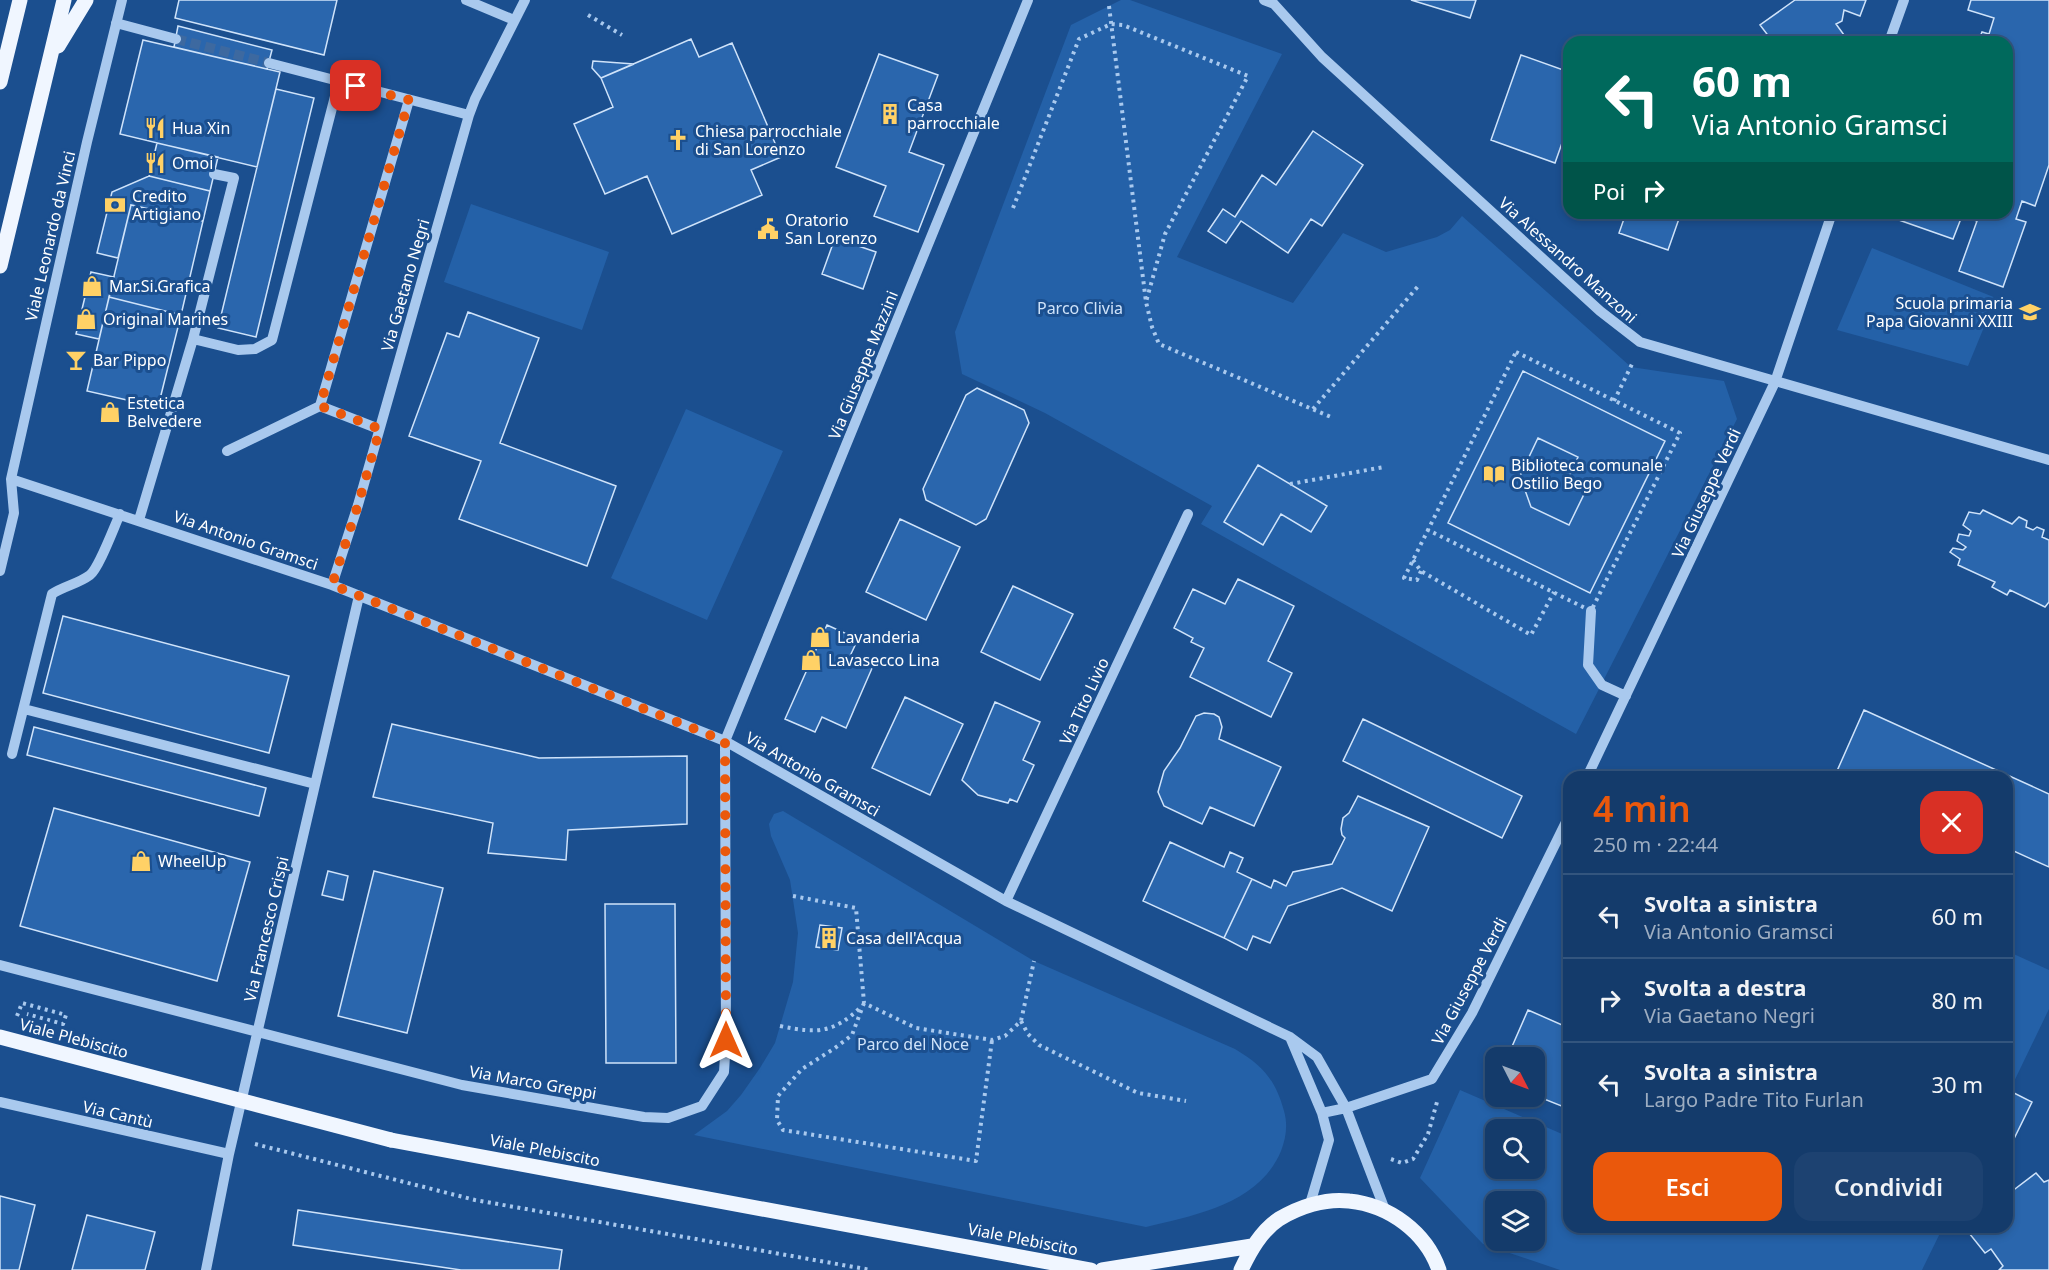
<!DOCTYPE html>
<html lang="it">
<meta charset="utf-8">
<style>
:root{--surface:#143b6b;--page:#1d4271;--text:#f1f3f6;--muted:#9dadc1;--line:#33557e;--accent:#ea580c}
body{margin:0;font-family:"Noto Sans",sans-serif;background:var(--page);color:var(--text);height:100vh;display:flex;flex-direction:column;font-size:22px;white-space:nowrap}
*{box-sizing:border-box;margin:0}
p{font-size:20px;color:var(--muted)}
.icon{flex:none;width:33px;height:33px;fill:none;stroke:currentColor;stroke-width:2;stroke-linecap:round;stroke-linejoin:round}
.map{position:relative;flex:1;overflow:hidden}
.panel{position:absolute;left:1563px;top:771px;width:450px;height:462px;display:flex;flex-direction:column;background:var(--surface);border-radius:18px;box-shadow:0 3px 9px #0003,0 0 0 2px var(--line)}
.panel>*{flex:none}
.top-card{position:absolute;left:1563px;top:36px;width:450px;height:183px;border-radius:18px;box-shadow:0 3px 9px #0003,0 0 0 2px var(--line);background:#00695c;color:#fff;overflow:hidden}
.needle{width:39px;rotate:132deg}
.buttons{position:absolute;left:1485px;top:1047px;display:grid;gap:12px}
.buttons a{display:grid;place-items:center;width:60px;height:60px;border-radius:12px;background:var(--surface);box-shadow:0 3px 9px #0003,0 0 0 2px var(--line);font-size:30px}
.pin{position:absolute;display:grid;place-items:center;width:51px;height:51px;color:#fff;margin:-26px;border-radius:12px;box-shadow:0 3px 9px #0006}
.me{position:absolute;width:66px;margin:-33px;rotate:0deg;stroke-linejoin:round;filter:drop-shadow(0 0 4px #0008)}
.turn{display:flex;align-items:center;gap:21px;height:126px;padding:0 30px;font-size:27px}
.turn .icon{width:78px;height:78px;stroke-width:2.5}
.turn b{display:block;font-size:42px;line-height:51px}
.then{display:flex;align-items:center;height:57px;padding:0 30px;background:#0003;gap:12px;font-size:22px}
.round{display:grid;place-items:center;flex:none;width:63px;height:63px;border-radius:18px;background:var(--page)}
.summary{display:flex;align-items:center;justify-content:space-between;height:102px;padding:0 30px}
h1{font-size:36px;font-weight:600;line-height:45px;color:var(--accent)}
.cta{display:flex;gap:12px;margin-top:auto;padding:12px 30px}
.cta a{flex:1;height:69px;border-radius:18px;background:var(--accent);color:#fff;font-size:24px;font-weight:600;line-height:69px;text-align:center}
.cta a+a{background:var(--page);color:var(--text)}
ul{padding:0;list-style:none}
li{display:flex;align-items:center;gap:18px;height:84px;padding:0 30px;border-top:2px solid var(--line)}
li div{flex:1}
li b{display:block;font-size:22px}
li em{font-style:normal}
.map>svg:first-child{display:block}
.green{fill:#2461a8;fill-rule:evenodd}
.building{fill:#2a66ad;stroke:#cfe3fa;stroke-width:1.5;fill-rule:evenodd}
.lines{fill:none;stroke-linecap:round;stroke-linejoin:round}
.minor-tunnel{stroke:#3d69a0;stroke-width:10;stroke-dasharray:10 5;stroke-linecap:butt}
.path{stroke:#a9c9ee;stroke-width:4;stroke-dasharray:3 4.5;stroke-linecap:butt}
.minor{stroke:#a9c9ee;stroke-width:10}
.major{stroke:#f0f6ff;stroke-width:15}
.major-bridge{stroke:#f0f6ff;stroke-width:15}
.route{stroke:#ea580c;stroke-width:10;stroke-dasharray:0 18}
.labels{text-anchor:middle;stroke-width:6;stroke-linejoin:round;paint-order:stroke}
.poi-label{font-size:16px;fill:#fff;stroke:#1b4f8f;text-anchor:start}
.street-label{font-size:16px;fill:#fff;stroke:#1b4f8f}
.park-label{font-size:16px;fill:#cfe3fa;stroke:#1b4f8f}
</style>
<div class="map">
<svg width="2049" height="1270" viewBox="0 0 2049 1270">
<rect width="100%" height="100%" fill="#1b4f8f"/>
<!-- green -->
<path class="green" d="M 1121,0 L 1130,0 L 1282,54 L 1177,257 L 1293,303 L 1343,233 L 1386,252 L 1437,237 L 1450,230 L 1462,216 L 1631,367 L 1724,381 L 1737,419 L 1576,734 L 1201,524 L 1212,506 L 1045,413 L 962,374 L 955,332 L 1071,25 Z
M 471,204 L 609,252 L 582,330 L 444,282 Z
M 1872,248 L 1996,298 L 1968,366 L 1837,330 Z
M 686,409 L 783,451 L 707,620 L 611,578 Z
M 783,811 L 1034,961 L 1235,1049 C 1263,1066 1275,1079 1284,1111 C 1288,1125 1286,1138 1281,1151 C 1259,1204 1195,1215 1146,1227 L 694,1135 L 727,1111 L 741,1095 L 760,1068 L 775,1043 L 793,982 L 798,933 L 790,880 L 771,836 L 769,824 L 774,814 Z
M 2007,951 L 2049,970 L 2049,1009 L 2007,1096 Z
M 1460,1090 L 1569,1137 L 1569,1227 L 1943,1227 L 1922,1270 L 1560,1270 L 1483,1244 L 1420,1178 ZM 1496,1130 L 1534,1130 L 1534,1168 L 1496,1168 ZM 1496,1202 L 1534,1202 L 1534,1240 L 1496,1240 Z"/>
<!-- building -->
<path class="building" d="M 179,0 L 337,0 L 324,55 L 175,18 Z
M 1411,0 L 1476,0 L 1470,18 Z
M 1795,0 L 1866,0 L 1860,16 L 1844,10 L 1842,21 L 1836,24 L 1847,39 L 1843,42 L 1773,42 L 1760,25 Z
M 1971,0 L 2049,0 L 2049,165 L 2035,206 L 2022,201 L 2016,219 L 2026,222 L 2003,287 L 1959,271 L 1977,221 L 1962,216 L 1953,239 L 1896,219 L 1898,213 L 2007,213 L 2007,42 L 1978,42 L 1982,32 L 1989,34 L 1994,18 L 1968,10 Z
M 178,26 L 272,50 L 267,69 L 174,47 Z
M 691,39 L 699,57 L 732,43 L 781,157 L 751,170 L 762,195 L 672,234 L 647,176 L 605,194 L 574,124 L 613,107 L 601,78 Z
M 143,40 L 280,72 L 257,167 L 120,134 Z
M 879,54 L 938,75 L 909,152 L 944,165 L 918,232 L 874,216 L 886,186 L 836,167 Z
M 1521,55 L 1569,72 L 1569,123 L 1555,163 L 1491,140 Z
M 593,61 L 634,64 L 601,78 L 592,68 Z
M 276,89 L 314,98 L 256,337 L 218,328 Z
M 1313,131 L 1363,165 L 1322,226 L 1311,219 L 1288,253 L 1241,221 L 1226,243 L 1208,231 L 1223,209 L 1235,217 L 1262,175 L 1276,185 Z
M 157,143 L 218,157 L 210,191 L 149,176 Z
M 149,176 L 210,191 L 203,221 L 131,205 L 118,258 L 97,253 L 112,192 Z
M 131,205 L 203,221 L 181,315 L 109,297 Z
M 1626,213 L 1681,213 L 1668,250 L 1619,233 Z
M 835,238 L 876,252 L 863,289 L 822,274 Z
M 91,272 L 114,277 L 99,339 L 76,334 Z
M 109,297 L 181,315 L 158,407 L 87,391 Z
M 468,312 L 539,338 L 500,443 L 616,486 L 587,566 L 459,519 L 481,461 L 409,436 L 447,333 L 459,337 Z
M 1523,371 L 1665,441 L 1590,593 L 1448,523 ZM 1538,438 L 1578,457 L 1569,477 L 1588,486 L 1569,525 L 1531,507 L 1520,476 Z
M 977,388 L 1024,410 L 1029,423 L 986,519 L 976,525 L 926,500 L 923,489 L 966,395 Z
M 1258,465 L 1327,506 L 1311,532 L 1281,514 L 1263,545 L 1224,522 Z
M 1983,510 L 2012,524 L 2019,517 L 2027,521 L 2026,527 L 2033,530 L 2037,527 L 2044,530 L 2042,537 L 2049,540 L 2049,602 L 2045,607 L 2010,590 L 2007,595 L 1992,587 L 1995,582 L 1958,565 L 1960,559 L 1950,552 L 1953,548 L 1963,550 L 1966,547 L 1957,541 L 1959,534 L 1969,536 L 1971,531 L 1963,525 L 1969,512 L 1980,514 Z
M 900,519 L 960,547 L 926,620 L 866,592 Z
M 1238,579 L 1294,606 L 1268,661 L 1292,673 L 1271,717 L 1190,677 L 1204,648 L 1191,642 L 1193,638 L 1174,628 L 1193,589 L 1225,604 Z
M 1013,586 L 1073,614 L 1040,680 L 981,652 Z
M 63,616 L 289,676 L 269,753 L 43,693 Z
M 827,625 L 858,639 L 850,656 L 873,666 L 846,728 L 822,717 L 815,732 L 785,719 Z
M 905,697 L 963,724 L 930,795 L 872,768 Z
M 995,702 L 1040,722 L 1023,760 L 1034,765 L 1017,802 L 1010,799 L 1008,803 L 978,795 L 962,780 Z
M 1864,710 L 2049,794 L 2049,867 L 2007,848 L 2007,777 L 1850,777 L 1837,771 Z
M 1204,713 L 1214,714 L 1219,717 L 1222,727 L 1219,739 L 1281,767 L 1254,826 L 1210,807 L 1202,824 L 1164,806 L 1158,792 L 1164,771 L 1180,748 L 1196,716 Z
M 1363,719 L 1522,796 L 1502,838 L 1343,761 Z
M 392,724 L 539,758 L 687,756 L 687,824 L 568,830 L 566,860 L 488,853 L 493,823 L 373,797 Z
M 34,727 L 266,788 L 259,816 L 27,755 Z
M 1358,796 L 1429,827 L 1392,911 L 1342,888 L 1288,906 L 1270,943 L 1253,936 L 1247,950 L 1224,938 L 1252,879 L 1271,888 L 1274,880 L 1286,886 L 1293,872 L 1332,864 L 1345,838 L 1342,835 L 1341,829 L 1343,818 L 1349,813 Z
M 54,808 L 250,862 L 217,981 L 20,926 Z
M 1170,842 L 1224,867 L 1230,852 L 1243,858 L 1237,872 L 1252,879 L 1224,938 L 1143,901 Z
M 328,871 L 348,876 L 343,900 L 322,895 Z
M 374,871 L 443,888 L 407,1033 L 338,1016 Z
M 605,904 L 675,904 L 676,1063 L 606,1063 Z
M 820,925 L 842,928 L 838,950 L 816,947 Z
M 1528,1010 L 1569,1028 L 1569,1109 L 1534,1095 L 1534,1058 L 1507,1058 Z
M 2010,1091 L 2032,1102 L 2007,1153 L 2007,1096 Z
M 2036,1173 L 2044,1182 L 2049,1180 L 2049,1270 L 1999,1270 L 2003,1266 L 1991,1249 L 1985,1253 L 1965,1228 L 2007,1227 L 2007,1195 Z
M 0,1196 L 35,1205 L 19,1270 L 0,1270 Z
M 298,1210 L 562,1250 L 559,1270 L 461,1270 L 293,1245 Z
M 87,1215 L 155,1232 L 145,1270 L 72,1270 Z"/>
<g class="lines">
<!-- minor-tunnel -->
<path class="minor-tunnel" d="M 176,39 L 269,63"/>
<!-- path -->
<path class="path" d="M 1109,6 L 1146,302 L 1152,327 L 1159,344 L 1331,417
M 588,15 L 622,35
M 1013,208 L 1079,39 L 1111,24 L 1123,25 L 1248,76 L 1165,234 L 1146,302
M 1516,352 L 1680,433 L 1591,611 L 1428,530 Z
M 1614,401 L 1632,364
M 1313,409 L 1420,284
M 1290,484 L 1384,467
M 1413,560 L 1421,571 L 1531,635 L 1554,592
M 1421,571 L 1417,580 L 1404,578 L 1428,530
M 793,896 L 856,908 L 864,1003 L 916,1028 L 992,1040 L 1005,1036 L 1021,1021 L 1034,961
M 864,1003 L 852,1035 L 835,1048 L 802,1069 L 778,1096 L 777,1120 L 783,1130 L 976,1161 L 992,1040
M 17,1016 L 22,1003 L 66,1015 L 63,1024 L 27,1014
M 1021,1021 L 1028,1034 L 1039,1045 L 1138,1093 L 1186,1101
M 780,1026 C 818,1034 834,1033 862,1006
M 255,1144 L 475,1200 L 871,1270
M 1391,1159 L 1402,1163 L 1413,1159 L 1428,1134 L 1437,1102"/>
<!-- minor -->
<path class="minor" d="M 466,0 L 514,20
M 1264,0 L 1274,4 L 1322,57 L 1600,311 L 1640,342 L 2049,460
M 116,23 L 176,39
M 1889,42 L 1904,0
M 269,63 L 469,115
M 214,174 L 234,178 L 193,339 L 238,350 L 255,349 L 272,340 L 339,81
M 379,429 L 320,406 L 409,100
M 227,451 L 320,406
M 11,479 L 332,585 L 725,741 L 1006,901 L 1290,1037 L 1317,1057 L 1346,1108 L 1385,1210
M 139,520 L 193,339
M 0,571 L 14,513 L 11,479 L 87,142 L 122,0
M 332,585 L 358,505 L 469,115 L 475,99 L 525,0
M 1591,611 L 1588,665 L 1602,685 L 1626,696
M 24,709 L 315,784
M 12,754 L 52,594 C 64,586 78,584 90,575 C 99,568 114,527 120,514
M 1587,777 L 1775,382 L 1832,213
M 1006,901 L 1188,514
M 0,965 L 462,1085 L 644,1117 L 668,1118 L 702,1106 L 724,1072 L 726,1040 L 725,741 L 1028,0
M 1290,1037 L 1322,1113 L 1329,1140 L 1310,1204
M 0,1102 L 229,1154
M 1322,1113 L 1346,1108 L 1432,1079 L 1472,1013 L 1569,816
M 206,1270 L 229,1154 L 359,596"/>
<!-- major -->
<path class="major" d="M 58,46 L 86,0
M 0,82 L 20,0
M 0,266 L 64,0
M 391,1140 L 1091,1270
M 1102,1270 L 1252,1246
M 1241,1270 C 1250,1251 1261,1231 1279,1219 C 1299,1207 1325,1198 1349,1201 C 1389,1205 1426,1232 1439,1270"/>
<!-- major-bridge -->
<path class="major-bridge" d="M 0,1037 L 391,1140"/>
</g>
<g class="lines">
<!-- route -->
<path class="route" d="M 356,86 L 409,100 L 320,406 L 380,429 L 358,505 L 332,585 L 725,741 L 726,1040"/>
</g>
<!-- icons -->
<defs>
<symbol id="building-bare" viewBox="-9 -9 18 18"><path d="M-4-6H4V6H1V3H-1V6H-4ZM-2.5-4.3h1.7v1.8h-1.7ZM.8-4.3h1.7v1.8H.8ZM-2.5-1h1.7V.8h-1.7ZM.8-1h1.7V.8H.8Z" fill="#ffd166" stroke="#1b4f8f" stroke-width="2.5" paint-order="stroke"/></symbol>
<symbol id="restaurant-bare" viewBox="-9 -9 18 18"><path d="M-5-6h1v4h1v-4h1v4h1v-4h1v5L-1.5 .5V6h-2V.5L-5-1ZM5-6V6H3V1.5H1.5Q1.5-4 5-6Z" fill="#ffd166" stroke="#1b4f8f" stroke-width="2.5" paint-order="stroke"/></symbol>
<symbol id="church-bare" viewBox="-9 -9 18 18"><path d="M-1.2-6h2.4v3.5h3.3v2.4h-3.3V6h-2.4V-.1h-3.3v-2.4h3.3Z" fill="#ffd166" stroke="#1b4f8f" stroke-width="2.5" paint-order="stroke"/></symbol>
<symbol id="bank-bare" viewBox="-9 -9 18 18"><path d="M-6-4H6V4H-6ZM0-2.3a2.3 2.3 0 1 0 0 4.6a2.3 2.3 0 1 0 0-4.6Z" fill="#ffd166" stroke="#1b4f8f" stroke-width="2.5" paint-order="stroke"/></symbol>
<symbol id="civic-bare" viewBox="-9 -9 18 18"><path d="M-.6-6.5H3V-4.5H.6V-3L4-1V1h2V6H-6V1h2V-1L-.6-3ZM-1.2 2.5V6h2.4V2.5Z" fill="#ffd166" stroke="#1b4f8f" stroke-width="2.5" paint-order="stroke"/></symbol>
<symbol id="shop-bare" viewBox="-9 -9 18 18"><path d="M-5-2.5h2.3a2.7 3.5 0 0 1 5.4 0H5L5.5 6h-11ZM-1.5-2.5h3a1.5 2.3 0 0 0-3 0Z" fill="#ffd166" stroke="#1b4f8f" stroke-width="2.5" paint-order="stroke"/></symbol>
<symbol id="school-bare" viewBox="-9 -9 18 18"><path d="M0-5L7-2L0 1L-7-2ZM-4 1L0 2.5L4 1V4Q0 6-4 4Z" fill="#ffd166" stroke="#1b4f8f" stroke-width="2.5" paint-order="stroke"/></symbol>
<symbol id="bar-bare" viewBox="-9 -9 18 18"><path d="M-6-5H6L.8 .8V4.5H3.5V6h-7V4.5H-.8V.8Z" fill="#ffd166" stroke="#1b4f8f" stroke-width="2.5" paint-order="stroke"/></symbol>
<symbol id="library-bare" viewBox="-9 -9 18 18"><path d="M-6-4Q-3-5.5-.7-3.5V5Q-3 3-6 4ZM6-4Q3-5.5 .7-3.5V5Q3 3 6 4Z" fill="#ffd166" stroke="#1b4f8f" stroke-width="2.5" paint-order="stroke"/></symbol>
</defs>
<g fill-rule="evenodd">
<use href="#building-bare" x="875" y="99" width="30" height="30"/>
<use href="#restaurant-bare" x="140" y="113" width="30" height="30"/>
<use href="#church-bare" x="663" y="125" width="30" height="30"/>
<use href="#restaurant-bare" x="140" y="148" width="30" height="30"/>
<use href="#bank-bare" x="100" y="190" width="30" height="30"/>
<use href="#civic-bare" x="753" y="214" width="30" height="30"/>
<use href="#shop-bare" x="77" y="271" width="30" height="30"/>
<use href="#school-bare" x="2015" y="297" width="30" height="30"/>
<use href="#shop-bare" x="71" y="304" width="30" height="30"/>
<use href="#bar-bare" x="61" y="345" width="30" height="30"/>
<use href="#shop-bare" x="95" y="397" width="30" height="30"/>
<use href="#library-bare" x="1479" y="459" width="30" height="30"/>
<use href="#shop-bare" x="805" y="622" width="30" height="30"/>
<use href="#shop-bare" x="796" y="645" width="30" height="30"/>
<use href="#shop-bare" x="126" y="846" width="30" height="30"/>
<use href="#building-bare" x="814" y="923" width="30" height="30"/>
</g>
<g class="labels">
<!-- poi labels -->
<g class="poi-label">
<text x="907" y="111">Casa<tspan x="907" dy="18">parrocchiale</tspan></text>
<text x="172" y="134">Hua Xin</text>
<text x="695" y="137">Chiesa parrocchiale<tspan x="695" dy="18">di San Lorenzo</tspan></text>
<text x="172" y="169">Omoi</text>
<text x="132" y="202">Credito<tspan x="132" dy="18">Artigiano</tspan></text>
<text x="785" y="226">Oratorio<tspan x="785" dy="18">San Lorenzo</tspan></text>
<text x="109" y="292">Mar.Si.Grafica</text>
<text x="2013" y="309" text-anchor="end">Scuola primaria<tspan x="2013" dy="18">Papa Giovanni XXIII</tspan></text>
<text x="103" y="325">Original Marines</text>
<text x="93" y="366">Bar Pippo</text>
<text x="127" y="409">Estetica<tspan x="127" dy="18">Belvedere</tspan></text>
<text x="1511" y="471">Biblioteca comunale<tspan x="1511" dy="18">Ostilio Bego</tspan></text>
<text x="837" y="643">Lavanderia</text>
<text x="828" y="666">Lavasecco Lina</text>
<text x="158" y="867">WheelUp</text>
<text x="846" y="944">Casa dell'Acqua</text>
</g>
<!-- street labels -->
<g class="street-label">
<text transform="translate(50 236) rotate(-77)" y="6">Viale Leonardo da Vinci</text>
<text transform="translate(1568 260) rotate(42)" y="6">Via Alessandro Manzoni</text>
<text transform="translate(405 285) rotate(-74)" y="6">Via Gaetano Negri</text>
<text transform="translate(863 365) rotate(-68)" y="6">Via Giuseppe Mazzini</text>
<text transform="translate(1706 493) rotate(-65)" y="6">Via Giuseppe Verdi</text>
<text transform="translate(246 540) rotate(19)" y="6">Via Antonio Gramsci</text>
<text transform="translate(1084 701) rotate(-65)" y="6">Via Tito Livio</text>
<text transform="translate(813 774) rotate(30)" y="6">Via Antonio Gramsci</text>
<text transform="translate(266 929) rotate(-77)" y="6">Via Francesco Crispi</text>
<text transform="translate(1469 981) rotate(-62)" y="6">Via Giuseppe Verdi</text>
<text transform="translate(74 1038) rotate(15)" y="6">Viale Plebiscito</text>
<text transform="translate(533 1082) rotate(10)" y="6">Via Marco Greppi</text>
<text transform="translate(118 1114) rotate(13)" y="6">Via Cantù</text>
<text transform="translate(545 1150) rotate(11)" y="6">Viale Plebiscito</text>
<text transform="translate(1023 1239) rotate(11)" y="6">Viale Plebiscito</text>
</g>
<!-- park labels -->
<g class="park-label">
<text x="1080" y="314">Parco Clivia</text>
<text x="913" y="1050">Parco del Noce</text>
</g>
</g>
</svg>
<div class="buttons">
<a><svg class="needle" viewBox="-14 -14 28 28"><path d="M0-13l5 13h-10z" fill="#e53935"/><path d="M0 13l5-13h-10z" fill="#9dadc1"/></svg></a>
<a><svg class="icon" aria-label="search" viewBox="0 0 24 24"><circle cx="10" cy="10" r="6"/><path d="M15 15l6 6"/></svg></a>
<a><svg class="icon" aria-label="layers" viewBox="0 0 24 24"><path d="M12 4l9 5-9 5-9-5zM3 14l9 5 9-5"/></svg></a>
</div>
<div class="pin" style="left:356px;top:86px;background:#d93025"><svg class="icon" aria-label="arrive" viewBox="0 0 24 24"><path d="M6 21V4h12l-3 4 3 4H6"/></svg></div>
<svg class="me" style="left:726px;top:1040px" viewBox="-20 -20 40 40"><path d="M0-17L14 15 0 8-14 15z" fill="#ea580c" stroke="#fff" stroke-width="4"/></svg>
<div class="top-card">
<div class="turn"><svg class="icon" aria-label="left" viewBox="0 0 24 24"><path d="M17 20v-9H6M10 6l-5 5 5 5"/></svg><div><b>60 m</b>Via Antonio Gramsci</div></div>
<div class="then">Poi<svg class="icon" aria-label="right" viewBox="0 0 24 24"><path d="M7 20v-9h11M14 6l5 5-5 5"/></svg></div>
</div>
<section class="panel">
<div class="summary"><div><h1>4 min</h1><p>250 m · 22:44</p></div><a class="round" style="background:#d93025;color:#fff"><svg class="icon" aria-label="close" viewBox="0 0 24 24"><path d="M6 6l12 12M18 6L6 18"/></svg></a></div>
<ul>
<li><svg class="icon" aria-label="left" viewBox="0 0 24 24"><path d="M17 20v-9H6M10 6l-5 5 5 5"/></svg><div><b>Svolta a sinistra</b><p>Via Antonio Gramsci</p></div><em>60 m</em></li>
<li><svg class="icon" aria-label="right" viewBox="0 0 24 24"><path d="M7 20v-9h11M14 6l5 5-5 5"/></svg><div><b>Svolta a destra</b><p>Via Gaetano Negri</p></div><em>80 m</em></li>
<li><svg class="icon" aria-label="left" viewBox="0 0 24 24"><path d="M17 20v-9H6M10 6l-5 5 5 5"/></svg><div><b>Svolta a sinistra</b><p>Largo Padre Tito Furlan</p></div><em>30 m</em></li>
</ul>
<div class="cta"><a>Esci</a><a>Condividi</a></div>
</section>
</div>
